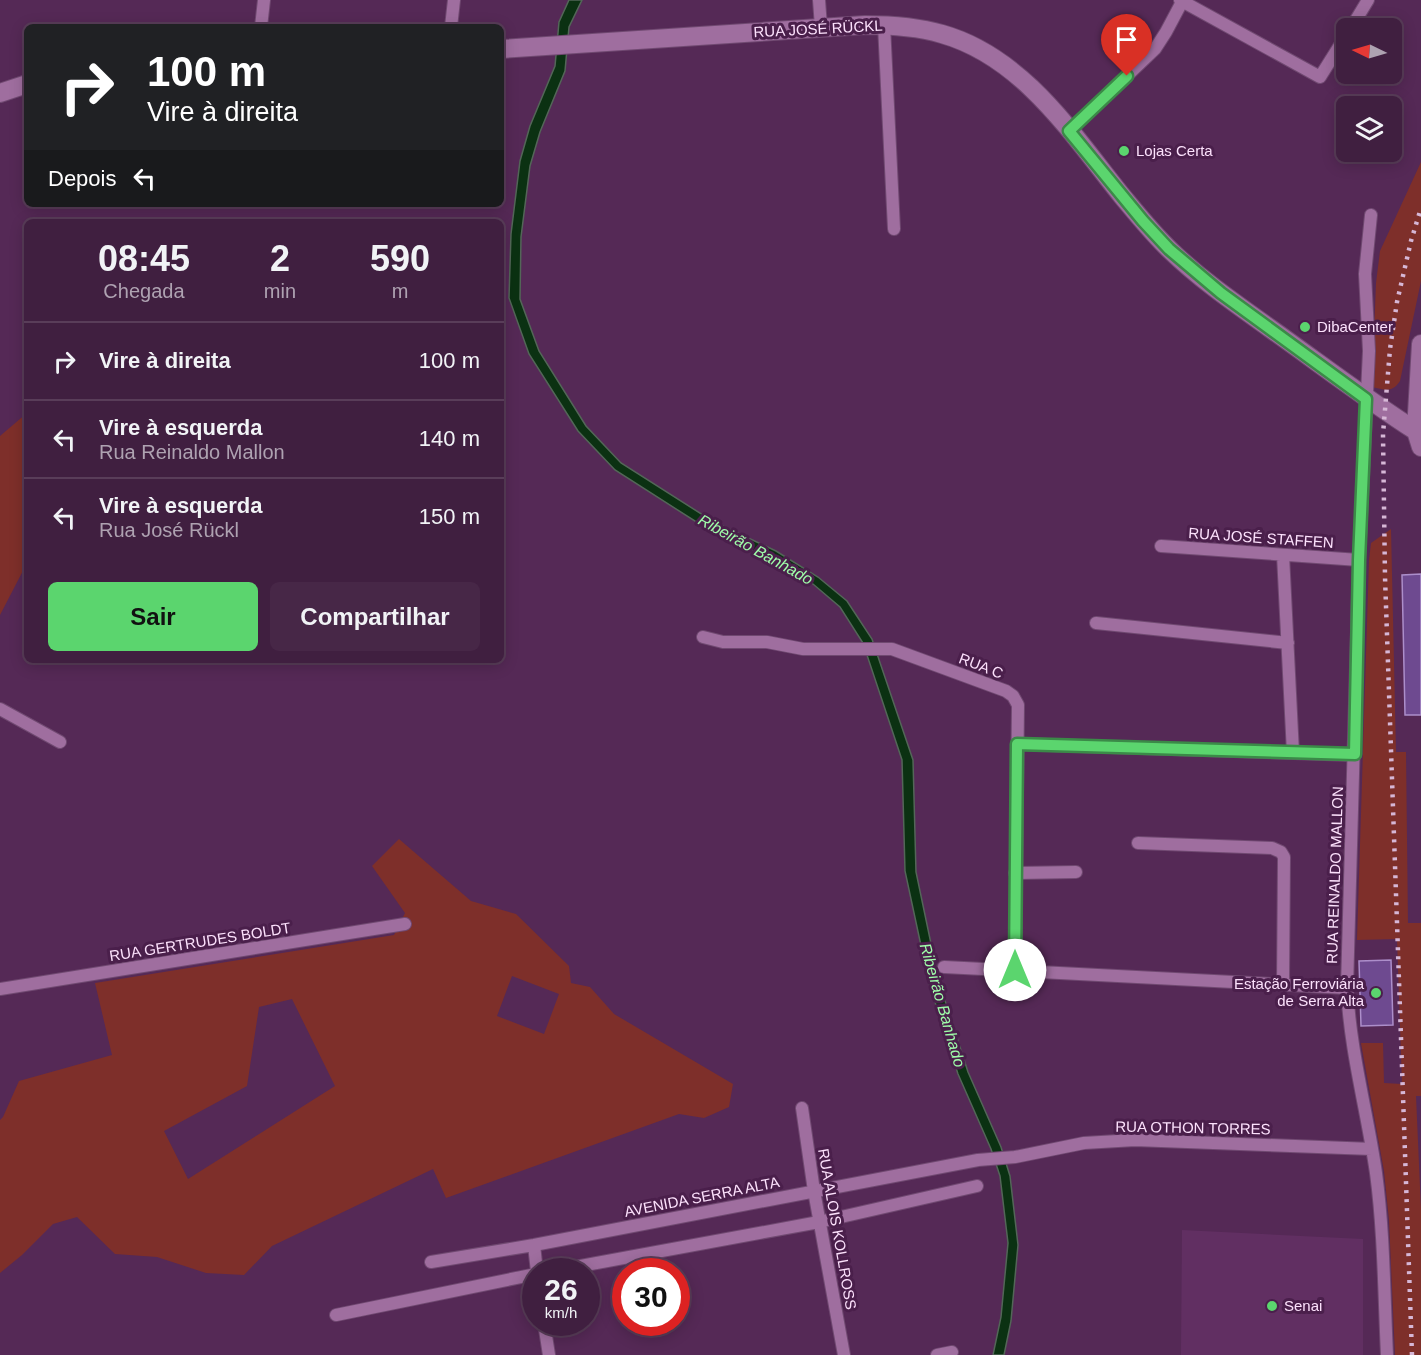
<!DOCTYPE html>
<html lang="pt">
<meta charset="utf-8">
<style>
:root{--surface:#401f40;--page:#472747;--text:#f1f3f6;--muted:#aea2b1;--line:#593d59;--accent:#5bd56e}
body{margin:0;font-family:Helvetica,sans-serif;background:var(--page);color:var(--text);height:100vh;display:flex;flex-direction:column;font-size:22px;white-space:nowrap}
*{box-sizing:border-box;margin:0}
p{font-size:20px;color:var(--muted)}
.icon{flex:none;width:33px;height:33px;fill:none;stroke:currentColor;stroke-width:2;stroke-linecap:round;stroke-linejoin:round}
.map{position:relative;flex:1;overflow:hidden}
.sheet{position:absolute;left:24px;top:219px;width:480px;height:444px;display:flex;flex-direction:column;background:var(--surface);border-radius:9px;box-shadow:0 3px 15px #0003,0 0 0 2px var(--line)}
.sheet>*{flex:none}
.banner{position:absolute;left:24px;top:24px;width:480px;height:183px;border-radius:9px;box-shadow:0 3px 15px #0003,0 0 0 2px var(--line);background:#202124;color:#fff;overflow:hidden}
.needle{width:39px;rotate:275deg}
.buttons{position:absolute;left:1336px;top:18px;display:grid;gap:12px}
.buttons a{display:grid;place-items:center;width:66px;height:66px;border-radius:9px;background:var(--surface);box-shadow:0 3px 15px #0003,0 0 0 2px var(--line);font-size:30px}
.speed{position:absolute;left:522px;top:1258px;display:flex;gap:12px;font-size:30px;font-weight:700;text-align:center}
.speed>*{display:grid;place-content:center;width:78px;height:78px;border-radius:50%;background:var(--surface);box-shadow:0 3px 15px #0003,0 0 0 2px var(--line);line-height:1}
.speed small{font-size:15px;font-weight:400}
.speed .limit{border:9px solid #d22;background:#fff;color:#111}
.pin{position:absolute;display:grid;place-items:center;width:51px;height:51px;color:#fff;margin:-62px -26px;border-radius:50% 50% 50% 0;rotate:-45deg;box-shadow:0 0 6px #0007}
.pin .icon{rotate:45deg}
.me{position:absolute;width:66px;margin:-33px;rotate:0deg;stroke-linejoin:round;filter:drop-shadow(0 0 4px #0008)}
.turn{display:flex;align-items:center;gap:21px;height:126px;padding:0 24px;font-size:27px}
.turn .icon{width:78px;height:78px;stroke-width:2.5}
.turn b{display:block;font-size:42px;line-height:51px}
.then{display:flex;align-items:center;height:57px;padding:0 24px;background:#0003;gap:12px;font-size:22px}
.eta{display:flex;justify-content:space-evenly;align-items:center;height:102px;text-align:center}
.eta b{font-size:36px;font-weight:700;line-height:42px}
.cta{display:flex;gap:12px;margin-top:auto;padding:12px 24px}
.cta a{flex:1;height:69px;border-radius:9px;background:var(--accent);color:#111;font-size:24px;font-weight:700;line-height:69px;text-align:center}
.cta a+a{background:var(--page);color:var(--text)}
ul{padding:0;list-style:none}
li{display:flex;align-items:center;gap:18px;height:78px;padding:0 24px;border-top:2px solid var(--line)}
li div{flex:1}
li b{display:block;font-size:22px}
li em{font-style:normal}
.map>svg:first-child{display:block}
.built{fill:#612f62}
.green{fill:#7e2f2a;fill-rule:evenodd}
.water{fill:#0b3112;stroke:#536658;stroke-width:1.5}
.building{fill:#6e4a90;stroke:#ac8eca;stroke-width:1.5}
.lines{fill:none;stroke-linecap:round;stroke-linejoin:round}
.street-casing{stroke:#704971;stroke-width:14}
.secondary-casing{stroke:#704971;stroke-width:20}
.street{stroke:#9f6e9f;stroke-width:12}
.secondary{stroke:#9f6e9f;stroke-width:18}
.rail{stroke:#d6b7d6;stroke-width:4.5;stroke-dasharray:3 6;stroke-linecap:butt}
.route-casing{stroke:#3b8a48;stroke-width:15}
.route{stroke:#5bd56e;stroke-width:10}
.poi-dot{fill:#5bd56e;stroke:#4a1f4b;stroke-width:2}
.labels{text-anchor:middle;stroke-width:6;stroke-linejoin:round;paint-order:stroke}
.street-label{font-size:15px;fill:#fce1fc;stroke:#4a1f4b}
.poi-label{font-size:15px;fill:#fce1fc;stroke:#4a1f4b;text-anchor:start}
.water-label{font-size:16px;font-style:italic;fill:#9ffda9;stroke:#4a1f4b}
</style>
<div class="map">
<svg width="1421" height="1355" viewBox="0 0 1421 1355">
<rect width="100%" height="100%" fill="#552956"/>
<!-- built -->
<path class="built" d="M 1182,1230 L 1363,1239 L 1363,1355 L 1181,1355 Z"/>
<!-- green -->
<path class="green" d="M 1421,162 L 1421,281 L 1400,381 C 1392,393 1385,390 1372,387 L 1376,283 L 1380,251 Z
M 27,413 L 27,563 L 0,615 L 0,436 Z
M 1391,529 L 1396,752 L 1406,752 L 1408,923 L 1421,923 L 1421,1096 L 1416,1096 L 1421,1210 L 1421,1355 L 1395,1355 L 1389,1220 L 1384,1171 L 1361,1043 L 1383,1043 L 1384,1083 L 1402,1084 L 1397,939 L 1357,940 L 1369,560 L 1371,543 Z
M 399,839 L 471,901 L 516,914 L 569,966 L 571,983 L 590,987 L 614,1014 L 733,1084 L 729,1107 L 704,1118 L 679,1114 L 446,1198 L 433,1169 L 272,1246 L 244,1275 L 206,1273 L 157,1257 L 115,1254 L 77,1217 L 53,1224 L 22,1255 L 0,1273 L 0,1120 L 3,1117 L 19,1081 L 112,1055 L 95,983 L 394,935 L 405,913 L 372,866 ZM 512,976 L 559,994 L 544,1034 L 497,1016 ZM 292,999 L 335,1086 L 188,1179 L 164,1131 L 247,1086 L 259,1007 Z"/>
<!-- water -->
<path class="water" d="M 569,0 L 582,0 L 569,27 L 565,71 L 540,132 L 530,166 L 521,237 L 520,299 L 539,351 L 586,426 L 621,463 L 714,522 L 776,551 L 818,577 L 847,601 L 872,639 L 913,760 L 916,872 L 939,982 L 968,1072 L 1001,1147 L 1010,1176 L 1018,1245 L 1011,1321 L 1004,1355 L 993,1355 L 1001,1317 L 1008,1243 L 1000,1176 L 991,1149 L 958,1074 L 929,983 L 905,871 L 902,760 L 863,643 L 840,607 L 813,584 L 771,559 L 709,530 L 615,470 L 578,431 L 529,354 L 509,298 L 511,234 L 520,161 L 530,126 L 555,66 L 559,22 Z"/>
<!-- building -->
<path class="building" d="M 1421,574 L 1421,715 L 1405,715 L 1402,575 Z
M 1391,960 L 1393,1025 L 1361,1026 L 1359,961 Z"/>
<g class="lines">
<defs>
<path id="street" d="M 819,0 L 821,27
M 1180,0 L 1320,77 L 1347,34
M 884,25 L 894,229
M 261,27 L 264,0
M 451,27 L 454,0
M 1351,28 L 1368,0
M 1069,131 L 1155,49 L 1166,32 L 1183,0
M 1371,215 L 1365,274 L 1369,351 L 1359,560 L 1347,988 C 1350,1051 1367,1111 1376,1173 C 1384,1233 1384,1294 1387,1355
M 1161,546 L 1359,560
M 1283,555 L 1293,753
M 1096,623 L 1288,643
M 703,637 L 723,642 L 767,642 L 803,649 L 892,649 L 1006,691 L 1013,696 L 1018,705 L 1015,970
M 0,709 L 60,742
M 1017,744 L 1355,755
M 1138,843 L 1272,848 L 1281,852 L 1284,857 L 1283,985
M 1015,873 L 1076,872
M 944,967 L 1347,988
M 0,989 L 405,924
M 802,1108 L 814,1191 L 844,1355
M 534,1245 L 537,1272
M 431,1262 L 534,1245 L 978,1160 L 1015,1157 L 1084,1143 L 1135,1140 L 1372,1149
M 548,1272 L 819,1222 L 977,1186
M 336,1315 L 536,1274
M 544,1323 L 549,1355
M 937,1355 L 952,1352"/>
<path id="secondary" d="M 501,49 L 865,25 C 891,25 918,27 942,34 C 1023,57 1072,134 1122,196 C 1137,214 1153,234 1170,250 C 1201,280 1236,304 1271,329 C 1319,363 1366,399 1416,431
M 0,93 L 27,84
M 1421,344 L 1416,431 L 1421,447"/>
</defs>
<!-- street casing -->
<use href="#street" class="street-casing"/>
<!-- secondary casing -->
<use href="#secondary" class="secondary-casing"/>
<!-- street -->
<use href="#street" class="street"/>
<!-- secondary -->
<use href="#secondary" class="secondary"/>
<!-- rail -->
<path class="rail" d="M 1412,1355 L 1385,577 L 1383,434 L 1390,349 L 1397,302 L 1411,241 L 1421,208"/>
</g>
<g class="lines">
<defs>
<path id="route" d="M 1015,970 L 1017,744 L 1355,754 L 1359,560 L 1366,399 L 1221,293 L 1169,249 L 1143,221 L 1069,131 L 1127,76"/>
</defs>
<!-- route casing -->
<use href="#route" class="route-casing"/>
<!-- route -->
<use href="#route" class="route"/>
</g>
<!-- markers -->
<g class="poi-dot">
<circle cx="1124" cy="151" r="6"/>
<circle cx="1305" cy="327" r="6"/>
<circle cx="1376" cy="993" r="6"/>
<circle cx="1272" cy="1306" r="6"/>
</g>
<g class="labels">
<!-- street labels -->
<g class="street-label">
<text transform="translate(818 29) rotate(-3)" y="5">RUA JOSÉ RÜCKL</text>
<text transform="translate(1261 538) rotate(4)" y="5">RUA JOSÉ STAFFEN</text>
<text transform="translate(981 666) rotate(21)" y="5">RUA C</text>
<text transform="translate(1335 875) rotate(-88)" y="5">RUA REINALDO MALLON</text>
<text transform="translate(200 942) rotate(-9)" y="5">RUA GERTRUDES BOLDT</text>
<text transform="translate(1193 1128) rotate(1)" y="5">RUA OTHON TORRES</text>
<text transform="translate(702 1197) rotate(-11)" y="5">AVENIDA SERRA ALTA</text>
<text transform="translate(837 1229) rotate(80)" y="5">RUA ALOIS KOLLROSS</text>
</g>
<!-- poi labels -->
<g class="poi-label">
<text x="1136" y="156">Lojas Certa</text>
<text x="1317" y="332">DibaCenter</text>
<text x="1364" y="989" text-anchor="end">Estação Ferroviária<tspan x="1364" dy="17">de Serra Alta</tspan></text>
<text x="1284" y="1311">Senai</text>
</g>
<!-- water labels -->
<g class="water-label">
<text transform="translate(756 549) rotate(29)" y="6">Ribeirão Banhado</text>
<text transform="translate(943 1005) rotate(74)" y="6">Ribeirão Banhado</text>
</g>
</g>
</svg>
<div class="buttons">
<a><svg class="needle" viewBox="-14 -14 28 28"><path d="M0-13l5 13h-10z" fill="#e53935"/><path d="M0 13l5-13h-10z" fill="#aea2b1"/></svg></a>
<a><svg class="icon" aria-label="layers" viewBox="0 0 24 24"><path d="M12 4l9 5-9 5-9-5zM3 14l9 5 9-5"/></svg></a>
</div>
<div class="speed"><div>26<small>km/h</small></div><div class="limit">30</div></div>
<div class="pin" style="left:1127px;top:76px;background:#d93025"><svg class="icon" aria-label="arrive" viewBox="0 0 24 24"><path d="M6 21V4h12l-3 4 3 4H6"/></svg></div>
<svg class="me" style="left:1015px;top:970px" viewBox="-20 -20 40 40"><circle r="19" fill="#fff"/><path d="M0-13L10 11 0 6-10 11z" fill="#5bd56e"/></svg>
<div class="banner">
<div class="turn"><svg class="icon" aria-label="right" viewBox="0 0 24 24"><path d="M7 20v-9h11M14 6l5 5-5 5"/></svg><div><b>100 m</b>Vire à direita</div></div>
<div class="then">Depois<svg class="icon" aria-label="left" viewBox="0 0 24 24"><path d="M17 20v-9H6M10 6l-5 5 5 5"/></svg></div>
</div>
<section class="sheet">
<div class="eta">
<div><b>08:45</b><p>Chegada</p></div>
<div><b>2</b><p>min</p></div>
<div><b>590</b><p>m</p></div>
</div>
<ul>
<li><svg class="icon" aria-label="right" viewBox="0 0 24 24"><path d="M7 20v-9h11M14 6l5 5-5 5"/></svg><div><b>Vire à direita</b></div><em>100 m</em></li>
<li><svg class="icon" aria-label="left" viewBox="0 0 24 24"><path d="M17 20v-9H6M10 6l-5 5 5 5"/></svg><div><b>Vire à esquerda</b><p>Rua Reinaldo Mallon</p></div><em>140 m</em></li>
<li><svg class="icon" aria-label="left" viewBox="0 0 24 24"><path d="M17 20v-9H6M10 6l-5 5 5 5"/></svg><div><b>Vire à esquerda</b><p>Rua José Rückl</p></div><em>150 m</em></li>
</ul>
<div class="cta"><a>Sair</a><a>Compartilhar</a></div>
</section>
</div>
